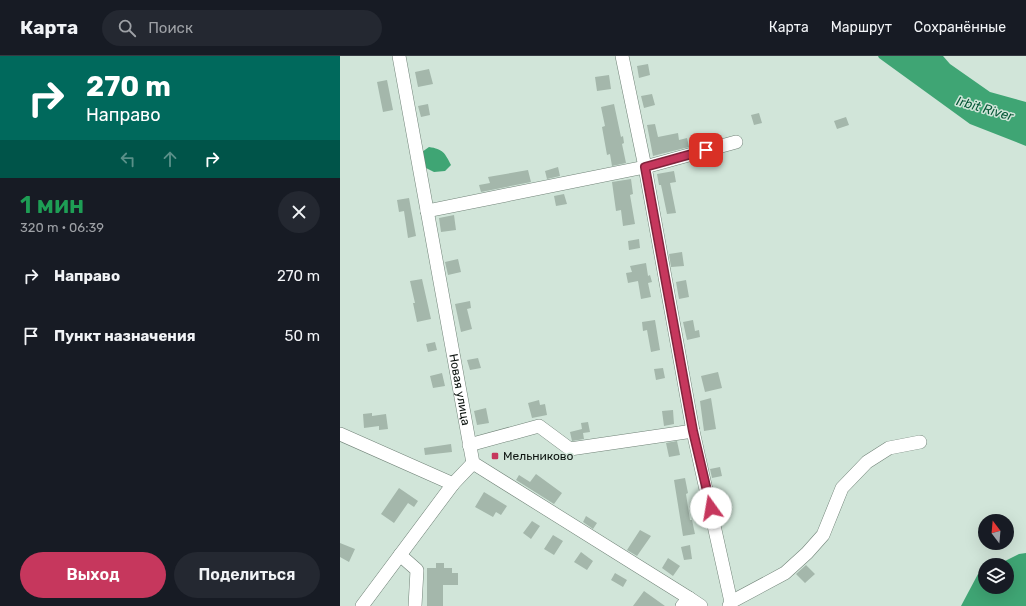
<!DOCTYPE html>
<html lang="ru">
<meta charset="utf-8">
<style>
:root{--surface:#171b24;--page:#242831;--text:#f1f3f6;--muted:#9ea1a6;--line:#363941;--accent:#c6375d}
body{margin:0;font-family:Rubik,sans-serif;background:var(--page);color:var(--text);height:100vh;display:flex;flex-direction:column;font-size:15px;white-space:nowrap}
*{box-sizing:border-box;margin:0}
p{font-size:13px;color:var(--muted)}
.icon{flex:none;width:22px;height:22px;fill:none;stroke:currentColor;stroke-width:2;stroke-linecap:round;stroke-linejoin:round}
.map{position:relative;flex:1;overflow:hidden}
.panel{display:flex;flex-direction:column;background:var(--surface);width:340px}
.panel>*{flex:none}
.hud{background:#00695c;color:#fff;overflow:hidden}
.needle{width:26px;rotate:344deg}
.fabs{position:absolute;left:638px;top:458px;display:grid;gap:8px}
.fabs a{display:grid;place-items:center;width:36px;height:36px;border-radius:50%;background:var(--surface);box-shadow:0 4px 16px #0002;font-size:20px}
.pin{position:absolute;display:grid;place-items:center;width:34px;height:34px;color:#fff;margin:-17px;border-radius:8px;box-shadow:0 2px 6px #0006}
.me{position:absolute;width:44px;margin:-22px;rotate:347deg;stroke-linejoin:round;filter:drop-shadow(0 0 3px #0008)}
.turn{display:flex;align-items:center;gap:14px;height:84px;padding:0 20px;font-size:18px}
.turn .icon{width:52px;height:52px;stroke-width:2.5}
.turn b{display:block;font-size:28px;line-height:34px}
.lanes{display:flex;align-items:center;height:38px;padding:0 20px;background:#0003;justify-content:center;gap:20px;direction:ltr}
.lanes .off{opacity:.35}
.round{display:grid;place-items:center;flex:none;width:42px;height:42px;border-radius:21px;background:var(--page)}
.head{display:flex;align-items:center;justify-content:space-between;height:68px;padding:0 20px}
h1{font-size:24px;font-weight:600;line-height:30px;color:#1e9e55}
.cta{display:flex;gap:8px;margin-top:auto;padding:8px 20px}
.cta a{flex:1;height:46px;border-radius:24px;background:var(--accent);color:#fff;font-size:16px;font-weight:600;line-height:46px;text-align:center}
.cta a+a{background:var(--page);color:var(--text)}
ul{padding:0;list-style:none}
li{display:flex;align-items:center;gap:12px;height:60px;padding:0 20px}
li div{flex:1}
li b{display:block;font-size:15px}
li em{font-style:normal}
header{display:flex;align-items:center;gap:24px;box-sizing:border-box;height:56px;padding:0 20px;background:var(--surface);border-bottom:1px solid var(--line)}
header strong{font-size:19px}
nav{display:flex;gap:22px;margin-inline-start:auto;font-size:14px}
.search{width:280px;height:36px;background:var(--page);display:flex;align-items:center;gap:10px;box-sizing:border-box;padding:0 14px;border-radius:22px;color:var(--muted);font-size:15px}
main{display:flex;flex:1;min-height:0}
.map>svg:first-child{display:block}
.water{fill:#3fa574}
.building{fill:#a4b7ab}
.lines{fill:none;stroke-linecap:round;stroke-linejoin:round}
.minor-casing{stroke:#718378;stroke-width:14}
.minor{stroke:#fff;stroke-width:13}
.route-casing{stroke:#81243c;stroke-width:10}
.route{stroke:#c6375d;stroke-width:7}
.poi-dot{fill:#c6375d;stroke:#d1e5d9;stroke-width:1.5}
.labels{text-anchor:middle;stroke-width:3;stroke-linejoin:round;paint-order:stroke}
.street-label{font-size:12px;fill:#0d1410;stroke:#d1e5d9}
.poi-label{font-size:12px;fill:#0d1410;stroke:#d1e5d9;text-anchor:start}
.water-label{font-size:13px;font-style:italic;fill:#075838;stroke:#d1e5d9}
</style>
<header>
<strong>Карта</strong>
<div class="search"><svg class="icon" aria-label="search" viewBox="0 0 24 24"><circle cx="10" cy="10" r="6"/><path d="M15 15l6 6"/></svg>Поиск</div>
<nav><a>Карта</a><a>Маршрут</a><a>Сохранённые</a></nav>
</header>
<main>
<section class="panel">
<div class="hud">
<div class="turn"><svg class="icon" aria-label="right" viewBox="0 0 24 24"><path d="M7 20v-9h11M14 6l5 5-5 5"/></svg><div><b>270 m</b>Направо</div></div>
<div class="lanes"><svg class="icon off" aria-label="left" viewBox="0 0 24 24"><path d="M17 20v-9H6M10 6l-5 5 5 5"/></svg><svg class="icon off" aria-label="ahead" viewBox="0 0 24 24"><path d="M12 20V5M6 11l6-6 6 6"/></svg><svg class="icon" aria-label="right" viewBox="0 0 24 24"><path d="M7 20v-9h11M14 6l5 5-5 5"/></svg></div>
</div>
<div class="head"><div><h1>1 мин</h1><p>320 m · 06:39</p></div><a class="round"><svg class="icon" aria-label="close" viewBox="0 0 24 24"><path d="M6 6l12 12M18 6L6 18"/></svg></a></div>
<ul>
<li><svg class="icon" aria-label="right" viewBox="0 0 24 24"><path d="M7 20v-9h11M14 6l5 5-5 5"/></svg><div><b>Направо</b></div><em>270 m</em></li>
<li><svg class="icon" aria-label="arrive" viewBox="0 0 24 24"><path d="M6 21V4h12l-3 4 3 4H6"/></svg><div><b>Пункт назначения</b></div><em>50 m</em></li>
</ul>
<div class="cta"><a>Выход</a><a>Поделиться</a></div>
</section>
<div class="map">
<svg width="686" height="550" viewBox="0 0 686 550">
<rect width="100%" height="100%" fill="#d1e5d9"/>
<!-- water -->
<path class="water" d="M 538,0 L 603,0 L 610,8 L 650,36 L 686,46 L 686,90 L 630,68 L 539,2 Z
M 89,91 C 103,93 105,97 111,109 L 105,115 L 94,116 L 86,112 L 82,96 Z
M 686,497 L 686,550 L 621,550 L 638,518 L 645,515 L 645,531 L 667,531 L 667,509 L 657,509 L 679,498 Z"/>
<!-- building -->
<path class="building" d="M 308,8 L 310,19 L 299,22 L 297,10 Z
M 89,13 L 93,28 L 78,31 L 75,16 Z
M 269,19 L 271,33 L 257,35 L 255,21 Z
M 47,24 L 53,54 L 43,56 L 37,26 Z
M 312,38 L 315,49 L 304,52 L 301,40 Z
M 88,48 L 90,59 L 81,61 L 78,50 Z
M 274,48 L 281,81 L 283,80 L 284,87 L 282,88 L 286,107 L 272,110 L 270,98 L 267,99 L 262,71 L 265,70 L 261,51 Z
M 419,57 L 422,67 L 414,69 L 411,59 Z
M 506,61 L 509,69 L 497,73 L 494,65 Z
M 315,68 L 318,81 L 338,77 L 339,84 L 347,82 L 349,91 L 313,100 L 307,69 Z
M 218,111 L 220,120 L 207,123 L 205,115 Z
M 188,114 L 191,126 L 141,136 L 139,129 L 150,127 L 148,121 Z
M 334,115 L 336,126 L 330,127 L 336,157 L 327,158 L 321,129 L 319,129 L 317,118 Z
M 291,123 L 293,138 L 290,139 L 295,168 L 283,170 L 281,154 L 276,155 L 272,126 Z
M 224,138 L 227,148 L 216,150 L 214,140 Z
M 69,142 L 76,180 L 68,182 L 64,155 L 59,156 L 57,144 Z
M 114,159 L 116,174 L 101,176 L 99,162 Z
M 299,183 L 300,192 L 289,194 L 288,185 Z
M 342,196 L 344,210 L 331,211 L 329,198 Z
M 118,203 L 121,216 L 108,219 L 105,206 Z
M 306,207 L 308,220 L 310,219 L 312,226 L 308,227 L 311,241 L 301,243 L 298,225 L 288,227 L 286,217 L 292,216 L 290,210 Z
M 82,223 L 91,263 L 77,266 L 73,247 L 75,247 L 70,225 Z
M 346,224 L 349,241 L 339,243 L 336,226 Z
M 130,245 L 131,252 L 127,253 L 132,273 L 121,276 L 115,248 Z
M 315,264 L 320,294 L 311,296 L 307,274 L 303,275 L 302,266 Z
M 353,264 L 355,275 L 359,274 L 360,281 L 347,284 L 343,266 Z
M 95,286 L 97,294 L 88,296 L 86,288 Z
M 138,302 L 141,312 L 130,314 L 127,304 Z
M 323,312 L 325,322 L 316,324 L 314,313 Z
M 378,316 L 382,332 L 365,336 L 361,320 Z
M 102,317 L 105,330 L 93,332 L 90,320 Z
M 371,342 L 376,373 L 364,375 L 360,345 Z
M 199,344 L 200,349 L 205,348 L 207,359 L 192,362 L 188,347 Z
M 146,352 L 149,367 L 137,369 L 134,355 Z
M 333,354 L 334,368 L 324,370 L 322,355 Z
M 32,357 L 32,360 L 46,358 L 48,373 L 39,374 L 39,370 L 24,372 L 23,358 Z
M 248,366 L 250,376 L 243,377 L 244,383 L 232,385 L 230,376 L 242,373 L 241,367 Z
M 337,385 L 340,399 L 329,401 L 326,387 Z
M 111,388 L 112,396 L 85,399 L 84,392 Z
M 380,411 L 382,420 L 372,422 L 370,413 Z
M 196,418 L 222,437 L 214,448 L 176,424 L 179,419 L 190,426 Z
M 345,422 L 348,437 L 346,438 L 350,464 L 352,464 L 355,478 L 343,480 L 334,424 Z
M 59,432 L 78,445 L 74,451 L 68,447 L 54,467 L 41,458 Z
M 144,436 L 167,450 L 161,459 L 156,456 L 153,461 L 135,451 Z
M 388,446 L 390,459 L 380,461 L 378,448 Z
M 246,460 L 257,467 L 253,473 L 243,466 Z
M 192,465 L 200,470 L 191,483 L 183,477 Z
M 300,474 L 311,480 L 297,500 L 287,494 Z
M 213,479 L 223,485 L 214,499 L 204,493 Z
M 0,487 L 15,493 L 9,506 L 0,501 Z
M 350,489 L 352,503 L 344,504 L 341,491 Z
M 241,496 L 253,505 L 247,514 L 234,506 Z
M 328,502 L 340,510 L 333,520 L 322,512 Z
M 96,507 L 104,507 L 104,512 L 112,512 L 112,517 L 118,517 L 118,529 L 103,529 L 103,550 L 87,550 L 87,512 L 96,512 Z
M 466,509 L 475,518 L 465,527 L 456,518 Z
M 275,517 L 287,524 L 283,531 L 271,524 Z
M 304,535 L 325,550 L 293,550 Z"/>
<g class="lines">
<defs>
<g id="minor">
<path id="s1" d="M 59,0 L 133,407 L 349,542 L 342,550"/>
<path d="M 282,0 L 305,111 L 353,375 L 391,546 L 389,550"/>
<path d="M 87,155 L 305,111 L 396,86"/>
<path d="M 0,378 L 113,428"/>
<path d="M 129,389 L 199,370 L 230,393 L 353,375"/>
<path d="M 60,499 L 77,514 L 75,550"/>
<path d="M 349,542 L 361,550"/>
<path d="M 391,546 L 445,517 L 467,497 L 483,479 L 502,432 L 527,406 L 549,392 L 580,386"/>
<path d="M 22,550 L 113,428 L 133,407"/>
</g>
</defs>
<!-- minor casing -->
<use href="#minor" class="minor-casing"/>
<!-- minor -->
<use href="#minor" class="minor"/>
</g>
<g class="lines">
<defs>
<path id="route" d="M 366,94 L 305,111 L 353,375 L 371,452"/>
</defs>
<!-- route casing -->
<use href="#route" class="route-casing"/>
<!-- route -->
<use href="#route" class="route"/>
</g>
<!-- markers -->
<rect class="poi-dot" x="151" y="396" width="8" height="8" rx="2"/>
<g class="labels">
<!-- street labels -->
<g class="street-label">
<text dy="4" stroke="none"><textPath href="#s1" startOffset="339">Новая улица</textPath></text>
</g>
<!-- poi labels -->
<g class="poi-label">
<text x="163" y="404">Мельниково</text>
</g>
<!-- water labels -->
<g class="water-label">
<text transform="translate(645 52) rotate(16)" y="5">Irbit River</text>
</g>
</g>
</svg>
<div class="fabs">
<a><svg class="needle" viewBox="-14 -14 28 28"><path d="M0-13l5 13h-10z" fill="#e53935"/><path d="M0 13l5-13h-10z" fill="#9ea1a6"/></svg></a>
<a><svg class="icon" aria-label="layers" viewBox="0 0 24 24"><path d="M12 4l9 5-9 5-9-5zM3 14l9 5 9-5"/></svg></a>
</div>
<div class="pin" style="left:366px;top:94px;background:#d93025"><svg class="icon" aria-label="arrive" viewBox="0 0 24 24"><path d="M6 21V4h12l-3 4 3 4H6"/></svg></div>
<svg class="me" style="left:371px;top:452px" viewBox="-20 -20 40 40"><circle r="19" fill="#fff"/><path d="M0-13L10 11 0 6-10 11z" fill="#c6375d"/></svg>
</div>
</main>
